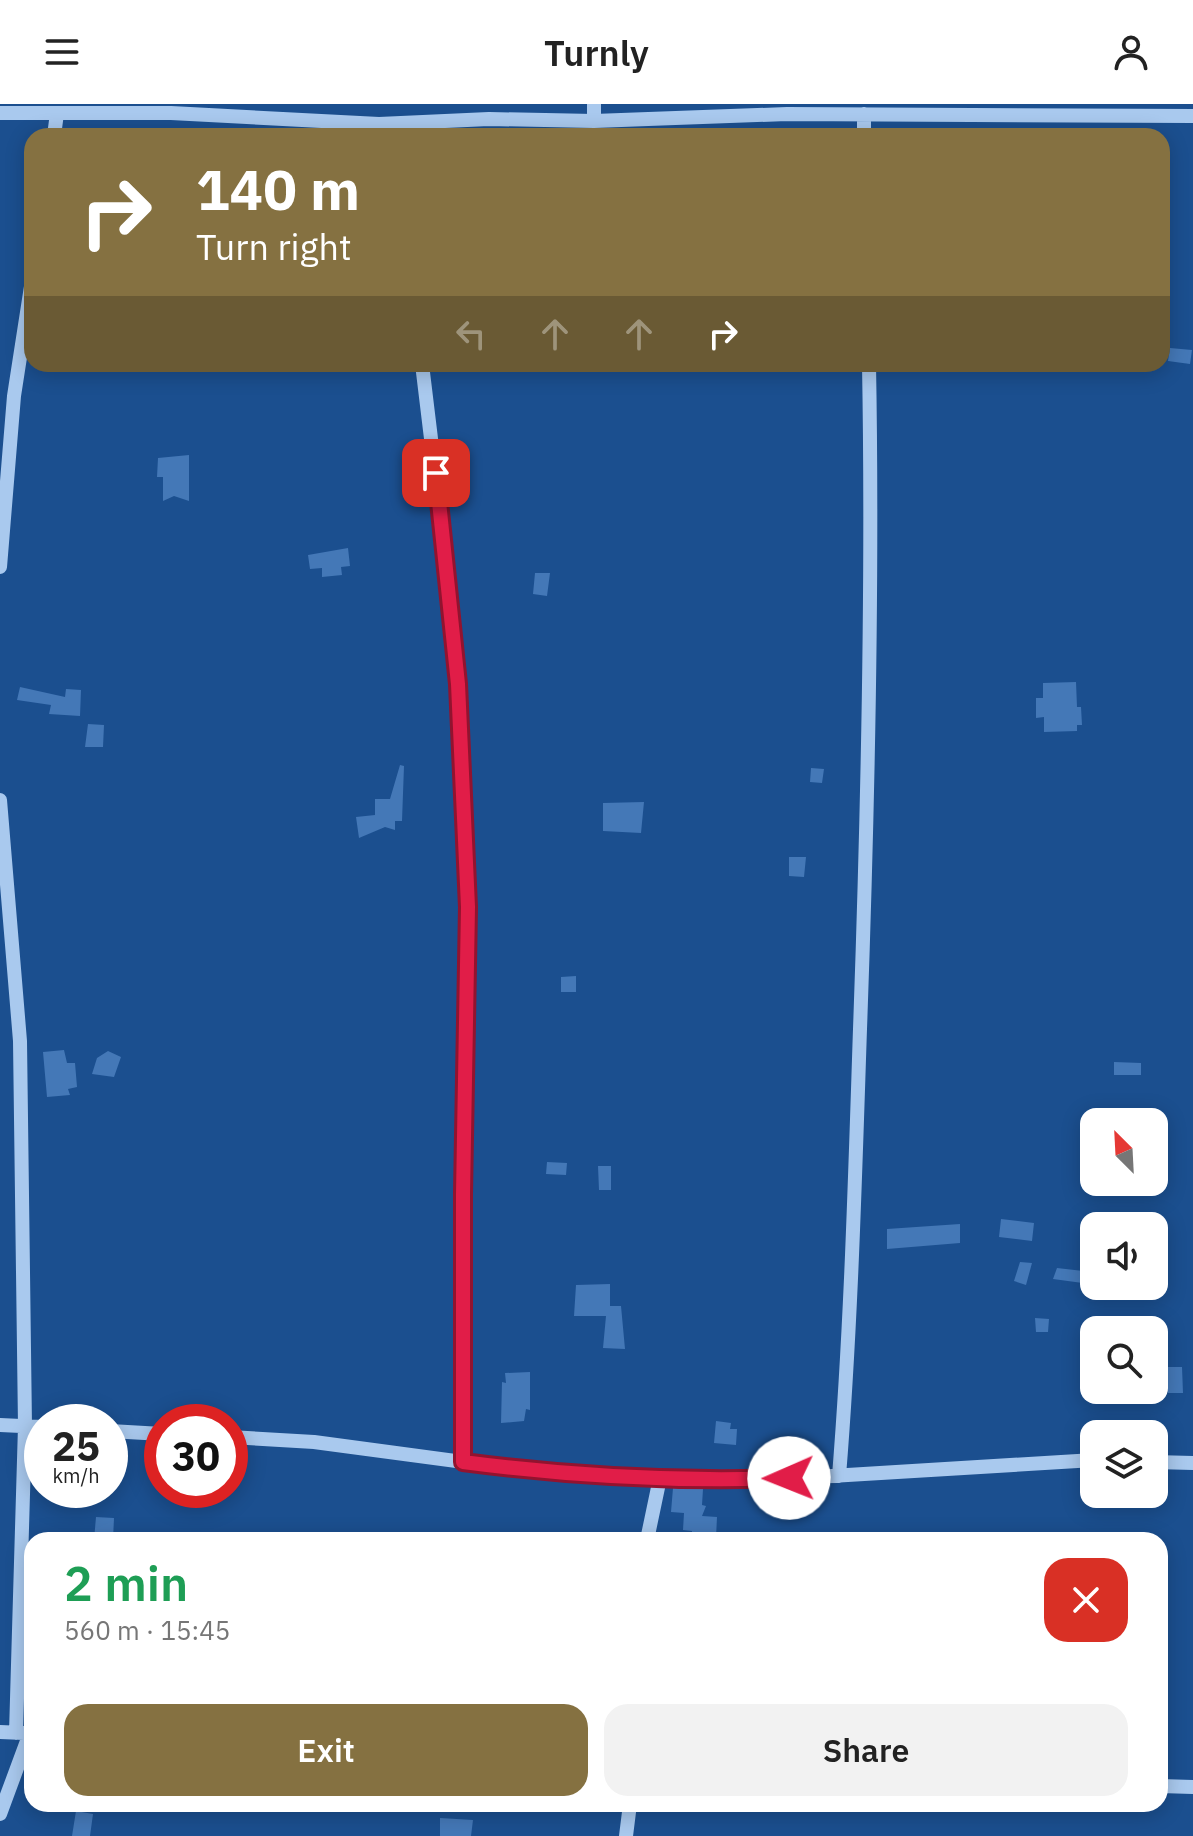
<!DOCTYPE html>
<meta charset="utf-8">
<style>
:root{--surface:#fff;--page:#f2f2f2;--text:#222;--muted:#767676;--accent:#857141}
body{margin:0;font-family:"IBM Plex Sans",sans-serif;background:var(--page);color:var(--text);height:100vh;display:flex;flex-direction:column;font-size:30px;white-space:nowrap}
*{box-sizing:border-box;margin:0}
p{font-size:26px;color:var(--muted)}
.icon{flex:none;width:44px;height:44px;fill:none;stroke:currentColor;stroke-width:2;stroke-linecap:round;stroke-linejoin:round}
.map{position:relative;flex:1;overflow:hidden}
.side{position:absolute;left:24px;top:1428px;width:1144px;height:280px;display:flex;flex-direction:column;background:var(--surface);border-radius:24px;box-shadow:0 4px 20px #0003}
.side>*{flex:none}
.hud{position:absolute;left:24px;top:24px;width:1146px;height:244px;border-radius:24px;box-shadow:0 4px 20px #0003;background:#857141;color:#fff;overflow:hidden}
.needle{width:52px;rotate:336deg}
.controls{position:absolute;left:1080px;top:1004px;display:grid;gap:16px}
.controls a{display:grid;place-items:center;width:88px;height:88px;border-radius:16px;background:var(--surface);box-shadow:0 4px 20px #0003;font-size:40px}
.speed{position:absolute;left:24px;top:1300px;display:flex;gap:16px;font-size:40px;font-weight:700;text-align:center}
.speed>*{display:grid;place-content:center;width:104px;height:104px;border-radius:50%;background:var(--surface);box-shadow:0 4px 20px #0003;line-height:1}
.speed small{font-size:20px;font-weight:400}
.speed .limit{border:12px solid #d22;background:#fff;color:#111}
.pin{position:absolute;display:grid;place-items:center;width:68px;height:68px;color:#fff;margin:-34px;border-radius:16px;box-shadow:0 4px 12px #0006}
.me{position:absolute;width:88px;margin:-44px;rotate:269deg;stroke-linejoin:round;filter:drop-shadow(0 0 6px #0008)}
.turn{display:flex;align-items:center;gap:28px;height:168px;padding:0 40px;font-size:36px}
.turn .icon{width:104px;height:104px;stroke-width:2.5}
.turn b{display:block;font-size:56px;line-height:68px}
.lanes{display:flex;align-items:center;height:76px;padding:0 40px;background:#0003;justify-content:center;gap:40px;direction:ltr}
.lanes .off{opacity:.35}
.round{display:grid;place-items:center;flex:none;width:84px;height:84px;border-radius:24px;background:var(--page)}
.summary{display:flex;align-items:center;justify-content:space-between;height:136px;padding:0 40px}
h1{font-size:48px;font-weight:600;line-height:60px;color:#1e9e55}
.cta{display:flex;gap:16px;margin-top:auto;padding:16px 40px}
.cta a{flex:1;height:92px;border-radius:24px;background:var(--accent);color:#fff;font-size:32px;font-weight:600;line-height:92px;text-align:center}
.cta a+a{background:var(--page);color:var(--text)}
header{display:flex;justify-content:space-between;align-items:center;height:104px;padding:0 40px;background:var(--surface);font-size:36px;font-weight:600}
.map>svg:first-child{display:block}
.building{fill:#4478b7}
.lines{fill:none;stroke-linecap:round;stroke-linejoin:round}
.minor{stroke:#a9c9ee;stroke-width:14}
.route-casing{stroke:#92132f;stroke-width:20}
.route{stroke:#e11d48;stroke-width:14}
</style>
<header><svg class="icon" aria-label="menu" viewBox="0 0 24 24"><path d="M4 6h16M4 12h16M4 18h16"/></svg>Turnly<svg class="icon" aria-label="person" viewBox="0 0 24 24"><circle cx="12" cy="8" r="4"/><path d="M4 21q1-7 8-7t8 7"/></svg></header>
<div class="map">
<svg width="1193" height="1732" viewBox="0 0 1193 1732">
<rect width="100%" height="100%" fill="#1b4f8f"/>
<!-- building -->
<path class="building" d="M 1170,244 L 1192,246 L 1190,260 L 1168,257 Z
M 189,351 L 189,397 L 174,392 L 163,397 L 163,373 L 157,373 L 158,354 Z
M 348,444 L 350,462 L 341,463 L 342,471 L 322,473 L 322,464 L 310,465 L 308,451 Z
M 535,469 L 550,469 L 547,492 L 533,490 Z
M 1076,578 L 1077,603 L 1081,603 L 1082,621 L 1077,621 L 1077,627 L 1044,628 L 1044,613 L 1036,614 L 1036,594 L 1043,594 L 1043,579 Z
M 20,583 L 65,593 L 66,585 L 81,586 L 80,612 L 49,610 L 51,601 L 17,596 Z
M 88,620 L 104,621 L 103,643 L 85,643 Z
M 400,661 L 404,662 L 402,717 L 395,717 L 395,726 L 385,723 L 359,734 L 356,713 L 375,711 L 375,695 L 390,695 Z
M 811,664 L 824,665 L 822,679 L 810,678 Z
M 644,698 L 641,729 L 603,727 L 603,699 Z
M 789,753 L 806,753 L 804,773 L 789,772 Z
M 576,872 L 576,888 L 561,888 L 561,873 Z
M 64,946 L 67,959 L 75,959 L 77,983 L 68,985 L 70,991 L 47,993 L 43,948 Z
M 108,947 L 121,953 L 114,973 L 92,970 L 97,954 Z
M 1114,958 L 1141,959 L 1141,971 L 1114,971 Z
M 547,1058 L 567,1059 L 566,1071 L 546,1070 Z
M 598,1062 L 611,1062 L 611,1086 L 599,1086 Z
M 1001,1115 L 1034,1119 L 1032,1137 L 999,1133 Z
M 960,1120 L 960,1139 L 887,1145 L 887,1125 Z
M 1020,1158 L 1032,1159 L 1026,1181 L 1014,1177 Z
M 1057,1164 L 1092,1168 L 1090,1180 L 1053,1175 Z
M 610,1180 L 610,1202 L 621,1202 L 625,1245 L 603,1244 L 606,1212 L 574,1212 L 576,1181 Z
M 1035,1214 L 1049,1215 L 1048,1228 L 1036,1228 Z
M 1159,1263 L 1182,1263 L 1183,1289 L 1168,1289 L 1168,1284 L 1160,1284 Z
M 530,1268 L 530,1306 L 526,1305 L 524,1317 L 501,1319 L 502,1278 L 506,1279 L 505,1269 Z
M 716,1317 L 731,1319 L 730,1325 L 737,1325 L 736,1341 L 714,1339 Z
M 673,1384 L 703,1385 L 702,1401 L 706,1402 L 702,1412 L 717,1413 L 716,1434 L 691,1436 L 692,1427 L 683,1426 L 684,1409 L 671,1408 Z
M 96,1413 L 114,1414 L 113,1436 L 94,1436 Z
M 76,1707 L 93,1710 L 90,1732 L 72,1732 Z
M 440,1714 L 473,1716 L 471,1732 L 440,1732 Z"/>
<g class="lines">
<!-- minor -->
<path class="minor" d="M 594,0 L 594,17
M 0,9 L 171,9 L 379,20 L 489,15 L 594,17 L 787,10 L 1193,12
M 864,10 L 864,32
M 54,32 L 57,9
M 422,260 L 454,525 L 462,636 L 468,803 L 463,1090 L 463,1358
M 0,463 L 14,292 L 32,176
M 0,696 L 20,937 L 25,1322 L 16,1629
M 0,1321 L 42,1323
M 110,1327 L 162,1330
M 230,1333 L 314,1338 L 523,1366 L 660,1374 L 839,1372 C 851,1223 855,1074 860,925 C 868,703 873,482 869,260
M 1154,1358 L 1193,1359
M 831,1372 L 1094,1356
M 647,1436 L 660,1374 L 666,1374
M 0,1628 L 24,1629
M 1160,1682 L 1193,1683
M 0,1710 L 30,1629
M 626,1732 L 630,1700"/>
</g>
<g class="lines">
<defs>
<path id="route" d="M 436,369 L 458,580 L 468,803 L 463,1090 L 463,1358 C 570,1372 681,1378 789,1374"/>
</defs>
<!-- route casing -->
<use href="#route" class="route-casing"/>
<!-- route -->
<use href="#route" class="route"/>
</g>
</svg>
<div class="controls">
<a><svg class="needle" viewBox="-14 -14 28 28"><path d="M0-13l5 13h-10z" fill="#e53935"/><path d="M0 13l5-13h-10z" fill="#767676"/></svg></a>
<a><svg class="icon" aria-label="sound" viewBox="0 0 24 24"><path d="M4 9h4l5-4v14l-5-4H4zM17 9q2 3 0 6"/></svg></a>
<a><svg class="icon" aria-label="search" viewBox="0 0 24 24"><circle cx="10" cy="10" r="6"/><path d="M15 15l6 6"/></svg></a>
<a><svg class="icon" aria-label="layers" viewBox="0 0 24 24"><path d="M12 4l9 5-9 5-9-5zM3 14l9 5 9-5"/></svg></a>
</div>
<div class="speed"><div>25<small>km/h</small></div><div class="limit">30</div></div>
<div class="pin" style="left:436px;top:369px;background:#d93025"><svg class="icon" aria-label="arrive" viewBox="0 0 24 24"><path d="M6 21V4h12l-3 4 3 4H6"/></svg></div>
<svg class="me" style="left:789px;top:1374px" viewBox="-20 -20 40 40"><circle r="19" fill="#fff"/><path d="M0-13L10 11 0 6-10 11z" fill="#e11d48"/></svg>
<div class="hud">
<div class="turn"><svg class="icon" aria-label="right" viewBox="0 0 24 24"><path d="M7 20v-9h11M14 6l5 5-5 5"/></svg><div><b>140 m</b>Turn right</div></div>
<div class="lanes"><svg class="icon off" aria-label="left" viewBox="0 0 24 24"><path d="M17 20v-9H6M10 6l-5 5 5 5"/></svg><svg class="icon off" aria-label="ahead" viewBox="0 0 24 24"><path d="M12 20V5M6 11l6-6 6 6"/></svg><svg class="icon off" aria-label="ahead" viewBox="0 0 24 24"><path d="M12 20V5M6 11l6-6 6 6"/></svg><svg class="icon" aria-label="right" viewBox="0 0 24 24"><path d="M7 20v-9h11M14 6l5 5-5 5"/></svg></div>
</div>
<section class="side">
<div class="summary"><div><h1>2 min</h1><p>560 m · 15:45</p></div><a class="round" style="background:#d93025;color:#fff"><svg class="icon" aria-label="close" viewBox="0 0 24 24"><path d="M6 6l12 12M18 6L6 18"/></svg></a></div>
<div class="cta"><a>Exit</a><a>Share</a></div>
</section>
</div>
